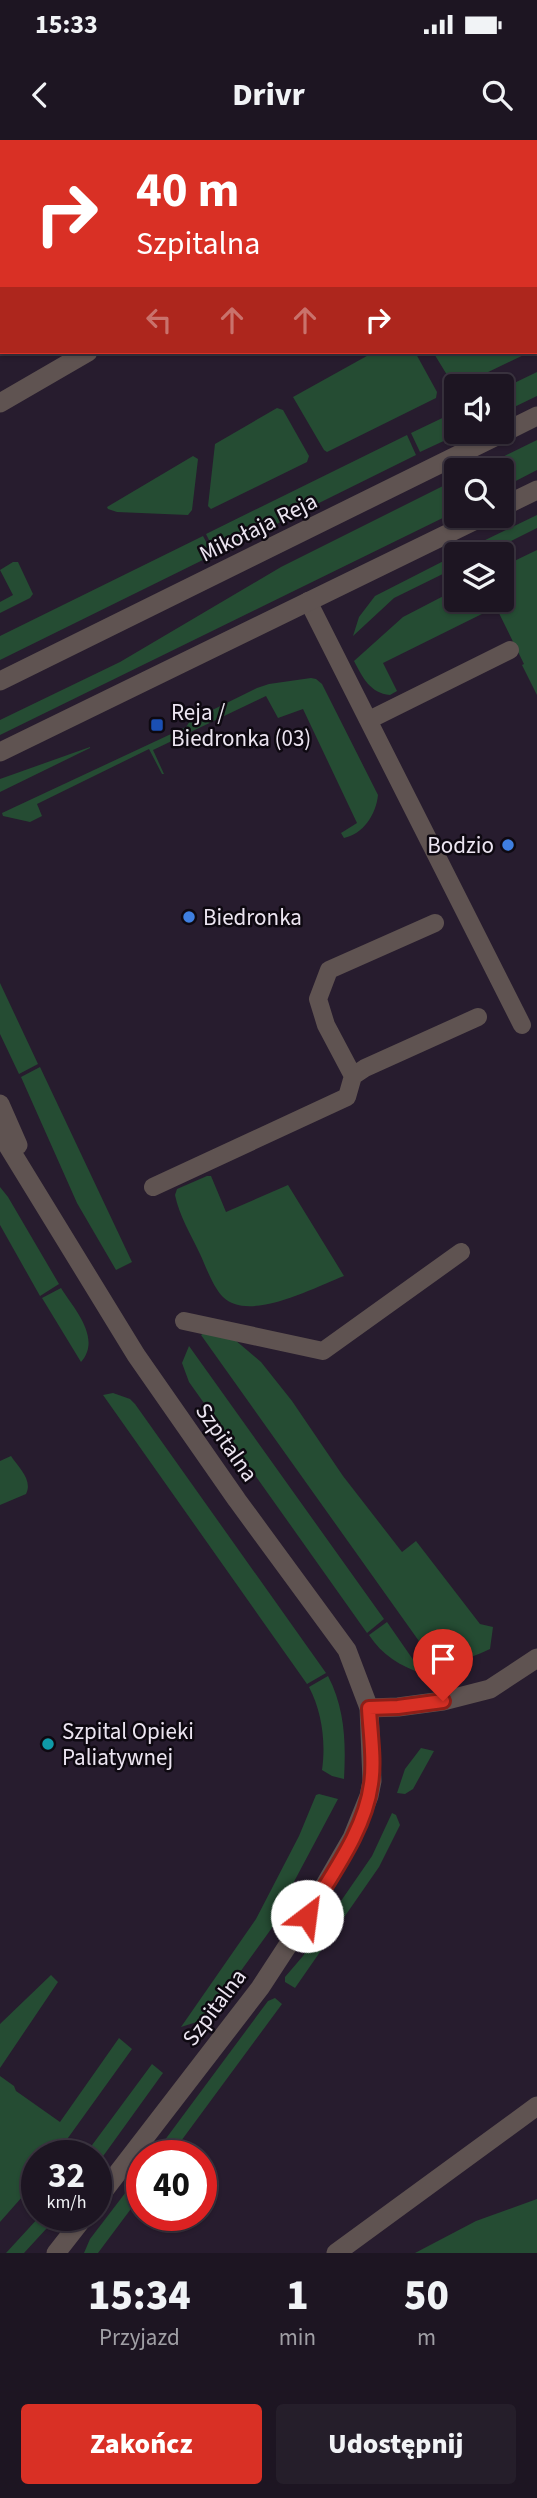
<!DOCTYPE html>
<html lang="pl">
<meta charset="utf-8">
<style>
:root{--surface:#1d1522;--page:#251e2a;--text:#f1f3f6;--muted:#a09fa5;--line:#3b3440;--accent:#d93025}
body{margin:0;font-family:"Source Sans 3",sans-serif;background:var(--page);color:var(--text);height:100vh;display:flex;flex-direction:column;font-size:26px;white-space:nowrap}
*{box-sizing:border-box;margin:0}
p{font-size:23px;color:var(--muted)}
.icon{flex:none;width:38px;height:38px;fill:none;stroke:currentColor;stroke-width:2;stroke-linecap:round;stroke-linejoin:round}
.map{position:relative;height:2113px;overflow:hidden}
.panel{display:flex;flex-direction:column;background:var(--surface);flex:1}
.panel>*{flex:none}
.hud{position:absolute;left:0px;top:0px;width:537px;height:214px;box-shadow:0 2px 5px #0004,0 0 0 2px var(--line);background:#d93025;color:#fff;overflow:hidden}
.controls{position:absolute;left:444px;top:234px;display:grid;gap:14px}
.controls a{display:grid;place-items:center;width:70px;height:70px;border-radius:7px;background:var(--surface);box-shadow:0 2px 5px #0004,0 0 0 2px var(--line);font-size:35px}
.speed{position:absolute;left:21px;top:2000px;display:flex;gap:14px;font-size:35px;font-weight:700;text-align:center}
.speed>*{display:grid;place-content:center;width:91px;height:91px;border-radius:50%;background:var(--surface);box-shadow:0 2px 5px #0004,0 0 0 2px var(--line);line-height:1}
.speed small{font-size:18px;font-weight:400}
.speed .limit{border:10px solid #d22;background:#fff;color:#111}
.pin{position:absolute;display:grid;place-items:center;width:60px;height:60px;color:#fff;margin:-72px -30px;border-radius:50% 50% 50% 0;rotate:-45deg;box-shadow:0 0 7px #0007}
.pin .icon{rotate:45deg}
.me{position:absolute;width:77px;margin:-38px;rotate:30deg;stroke-linejoin:round;filter:drop-shadow(0 0 5px #0008)}
.turn{display:flex;align-items:center;gap:24px;height:147px;padding:0 21px;font-size:32px}
.turn .icon{width:91px;height:91px;stroke-width:2.5}
.turn b{display:block;font-size:49px;line-height:60px}
.lanes{display:flex;align-items:center;height:66px;padding:0 21px;background:#0003;justify-content:center;gap:35px;direction:ltr}
.lanes .off{opacity:.35}
.eta{display:flex;justify-content:space-evenly;align-items:center;height:119px;text-align:center}
.eta b{font-size:42px;font-weight:800;line-height:49px}
.primary-button{display:flex;gap:14px;margin-top:auto;padding:14px 21px}
.primary-button a{flex:1;height:80px;border-radius:7px;background:var(--accent);color:#fff;font-size:28px;font-weight:800;line-height:80px;text-align:center}
.primary-button a+a{background:var(--page);color:var(--text)}
.status{display:flex;justify-content:space-between;align-items:center;height:49px;padding:0 35px;background:var(--surface);direction:ltr}
.status svg{height:19px;fill:currentColor}
header{display:flex;justify-content:space-between;align-items:center;height:91px;padding:0 21px;background:var(--surface);font-size:32px;font-weight:800}
.map>svg:first-child{display:block}
.green{fill:#254c33}
.lines{fill:none;stroke-linecap:round;stroke-linejoin:round}
.service{stroke:#5f5351;stroke-width:18}
.minor{stroke:#5f5351;stroke-width:19}
.tertiary{stroke:#5f5351;stroke-width:19}
.route-casing{stroke:#8d1f18;stroke-width:18}
.route{stroke:#d93025;stroke-width:12}
.transit-dot{fill:#1a4fb4;stroke:#0e0911;stroke-width:2.5}
.shop-dot{fill:#3f7fe0;stroke:#0e0911;stroke-width:2.5}
.culture-dot{fill:#0f9aa8;stroke:#0e0911;stroke-width:2.5}
.labels{text-anchor:middle;stroke-width:5;stroke-linejoin:round;paint-order:stroke}
.street-label{font-size:23px;fill:#ece5f1;stroke:#0e0911}
.poi-label{font-size:23px;fill:#ece5f1;stroke:#0e0911;text-anchor:start}
</style>
<div class="status"><b>15:33</b><svg viewBox="0 0 49 12"><path d="M0 12V9h3v3zM5 12V6h3v6zM10 12V3h3v9zM15 12V0h3v12zM26 1h20v11H26zM47 4h2v5h-2z"/></svg></div>
<header><svg class="icon" aria-label="back" viewBox="0 0 24 24"><path d="M15 5l-7 7 7 7"/></svg>Drivr<svg class="icon" aria-label="search" viewBox="0 0 24 24"><circle cx="10" cy="10" r="6"/><path d="M15 15l6 6"/></svg></header>
<div class="map">
<svg width="537" height="2113" viewBox="0 0 537 2113">
<rect width="100%" height="100%" fill="#271c2e"/>
<!-- green -->
<path class="green" d="M 374,212 L 415,212 L 437,252 L 436,258 L 327,312 L 324,310 L 293,257 Z
M 433,212 L 530,212 L 455,248 Z
M 537,232 L 537,256 L 502,273 L 502,249 Z
M 277,268 L 283,270 L 309,316 L 307,322 L 211,369 L 208,366 L 215,304 Z
M 457,271 L 457,292 L 463,292 L 420,312 L 411,293 Z
M 407,295 L 416,315 L 216,414 L 206,394 Z
M 537,300 L 537,330 L 502,348 L 502,331 L 474,331 Z
M 193,316 L 198,319 L 192,370 L 188,375 L 117,372 L 108,369 L 107,367 Z
M 457,339 L 457,371 L 0,595 L 0,580 L 120,522 L 281,427 Z
M 537,375 L 537,388 L 483,415 L 477,404 Z
M 203,396 L 213,415 L 0,520 L 0,496 Z
M 473,406 L 478,415 L 457,415 L 457,427 L 394,458 L 353,496 L 359,477 L 375,456 Z
M 537,410 L 537,555 L 522,525 L 524,524 L 496,467 L 383,523 L 397,551 L 390,555 C 370,553 363,538 354,521 L 403,477 L 457,449 L 457,460 L 502,460 L 502,427 Z
M 13,422 L 18,422 L 33,454 L 30,458 L 0,473 L 0,462 L 13,455 L 0,430 Z
M 311,538 L 316,539 L 322,544 L 378,655 C 376,675 363,694 344,698 L 341,693 L 357,683 L 303,569 L 278,578 L 266,556 L 153,610 L 164,634 L 162,634 L 149,609 L 37,664 L 42,676 L 30,682 L 3,676 L 2,673 L 186,587 L 190,581 L 257,548 L 269,544 Z
M 90,607 L 90,608 L 0,652 L 0,639 Z
M 0,843 L 38,924 L 19,934 L 0,894 Z
M 40,927 L 132,1122 L 116,1130 L 77,1063 L 21,937 Z
M 207,1036 L 211,1036 L 226,1072 L 288,1045 L 344,1136 C 315,1147 249,1183 223,1157 C 213,1147 206,1127 200,1114 C 191,1095 179,1075 175,1055 L 177,1049 Z
M 0,1047 L 8,1057 L 59,1144 L 40,1156 L 0,1085 Z
M 61,1148 C 74,1169 102,1198 81,1222 L 42,1158 Z
M 210,1188 L 228,1194 L 261,1222 L 292,1261 L 343,1336 L 402,1412 L 416,1401 L 480,1484 L 493,1487 L 490,1509 C 472,1517 451,1527 431,1518 L 201,1195 Z
M 189,1206 L 384,1479 L 367,1493 L 189,1242 L 182,1223 Z
M 113,1253 L 130,1259 L 135,1264 L 326,1533 L 307,1544 L 103,1255 Z
M 11,1316 C 19,1328 33,1340 26,1354 L 0,1365 L 0,1321 Z
M 387,1482 L 423,1534 C 400,1526 382,1515 369,1495 Z
M 328,1536 C 345,1569 346,1602 344,1639 L 332,1636 L 322,1630 C 326,1602 322,1572 309,1547 Z
M 421,1608 L 434,1611 L 413,1649 L 405,1654 L 397,1653 L 405,1629 Z
M 319,1654 L 338,1659 L 272,1783 L 274,1785 L 206,1879 L 181,1887 L 256,1779 L 299,1696 L 316,1655 Z
M 392,1673 L 396,1675 L 400,1685 L 379,1727 L 295,1848 L 285,1842 L 285,1837 L 303,1816 L 372,1716 Z
M 51,1835 L 58,1842 L 0,1928 L 0,1884 Z
M 275,1858 L 282,1864 L 170,2016 L 153,2016 L 268,1861 Z
M 119,1898 L 132,1909 L 55,2016 L 37,2016 L 37,2040 L 0,2082 L 0,1936 L 14,1946 L 16,1951 L 60,1982 Z
M 152,1924 L 163,1933 L 96,2026 L 96,2016 L 84,2016 Z
M 142,2031 L 142,2054 L 98,2113 L 84,2113 L 90,2099 Z
M 537,2059 L 537,2113 L 415,2113 L 476,2081 Z
M 40,2076 L 58,2076 L 24,2113 L 6,2113 Z"/>
<g class="lines">
<!-- service -->
<path class="service" d="M 308,461 L 522,885
M 369,580 L 510,510
M 353,936 L 326,885 L 318,859 L 329,830 L 435,783
M 153,1047 L 347,957 L 353,936 L 365,928 L 478,877
M 184,1181 L 323,1211 L 461,1112"/>
<!-- minor -->
<path class="minor" d="M 447,2 L 450,0
M 0,263 L 88,212
M 369,1568 L 398,1567 L 443,1561 L 490,1549 L 537,1518
M 336,2113 L 537,1966"/>
<!-- tertiary -->
<path class="tertiary" d="M 502,367 L 537,350
M 0,541 L 537,276
M 0,612 L 484,376
M 0,964 L 18,1005
M 0,993 L 136,1215 L 237,1360 L 347,1510 L 369,1568 L 372,1641 L 369,1656 L 352,1698 L 307,1776 L 260,1848 L 96,2061
M 56,2113 L 85,2076"/>
</g>
<g class="lines">
<defs>
<path id="route" d="M 307,1776 C 331,1735 365,1691 371,1644 C 375,1620 370,1592 369,1568 L 398,1567 L 443,1561"/>
</defs>
<!-- route casing -->
<use href="#route" class="route-casing"/>
<!-- route -->
<use href="#route" class="route"/>
</g>
<!-- markers -->
<rect class="transit-dot" x="150" y="578" width="14" height="14" rx="3.5"/>
<g class="shop-dot">
<circle cx="508" cy="705" r="7"/>
<circle cx="189" cy="777" r="7"/>
</g>
<circle class="culture-dot" cx="48" cy="1604" r="7"/>
<g class="labels">
<!-- street labels -->
<g class="street-label">
<text transform="translate(258 387) rotate(-26)" y="8">Mikołaja Reja</text>
<text transform="translate(227 1302) rotate(55)" y="8">Szpitalna</text>
<text transform="translate(214 1867) rotate(-53)" y="8">Szpitalna</text>
</g>
<!-- poi labels -->
<g class="poi-label">
<text x="171" y="580">Reja /<tspan x="171" dy="26">Biedronka (03)</tspan></text>
<text x="494" y="713" text-anchor="end">Bodzio</text>
<text x="203" y="785">Biedronka</text>
<text x="62" y="1599">Szpital Opieki<tspan x="62" dy="26">Paliatywnej</tspan></text>
</g>
</g>
</svg>
<div class="controls">
<a><svg class="icon" aria-label="sound" viewBox="0 0 24 24"><path d="M4 9h4l5-4v14l-5-4H4zM17 9q2 3 0 6"/></svg></a>
<a><svg class="icon" aria-label="search" viewBox="0 0 24 24"><circle cx="10" cy="10" r="6"/><path d="M15 15l6 6"/></svg></a>
<a><svg class="icon" aria-label="layers" viewBox="0 0 24 24"><path d="M12 4l9 5-9 5-9-5zM3 14l9 5 9-5"/></svg></a>
</div>
<div class="speed"><div>32<small>km/h</small></div><div class="limit">40</div></div>
<div class="pin" style="left:443px;top:1561px;background:#d93025"><svg class="icon" aria-label="arrive" viewBox="0 0 24 24"><path d="M6 21V4h12l-3 4 3 4H6"/></svg></div>
<svg class="me" style="left:307px;top:1776px" viewBox="-20 -20 40 40"><circle r="19" fill="#fff"/><path d="M0-13L10 11 0 6-10 11z" fill="#d93025"/></svg>
<div class="hud">
<div class="turn"><svg class="icon" aria-label="right" viewBox="0 0 24 24"><path d="M7 20v-9h11M14 6l5 5-5 5"/></svg><div><b>40 m</b>Szpitalna</div></div>
<div class="lanes"><svg class="icon off" aria-label="left" viewBox="0 0 24 24"><path d="M17 20v-9H6M10 6l-5 5 5 5"/></svg><svg class="icon off" aria-label="ahead" viewBox="0 0 24 24"><path d="M12 20V5M6 11l6-6 6 6"/></svg><svg class="icon off" aria-label="ahead" viewBox="0 0 24 24"><path d="M12 20V5M6 11l6-6 6 6"/></svg><svg class="icon" aria-label="right" viewBox="0 0 24 24"><path d="M7 20v-9h11M14 6l5 5-5 5"/></svg></div>
</div>
</div>
<section class="panel">
<div class="eta">
<div><b>15:34</b><p>Przyjazd</p></div>
<div><b>1</b><p>min</p></div>
<div><b>50</b><p>m</p></div>
</div>
<div class="primary-button"><a>Zakończ</a><a>Udostępnij</a></div>
</section>
